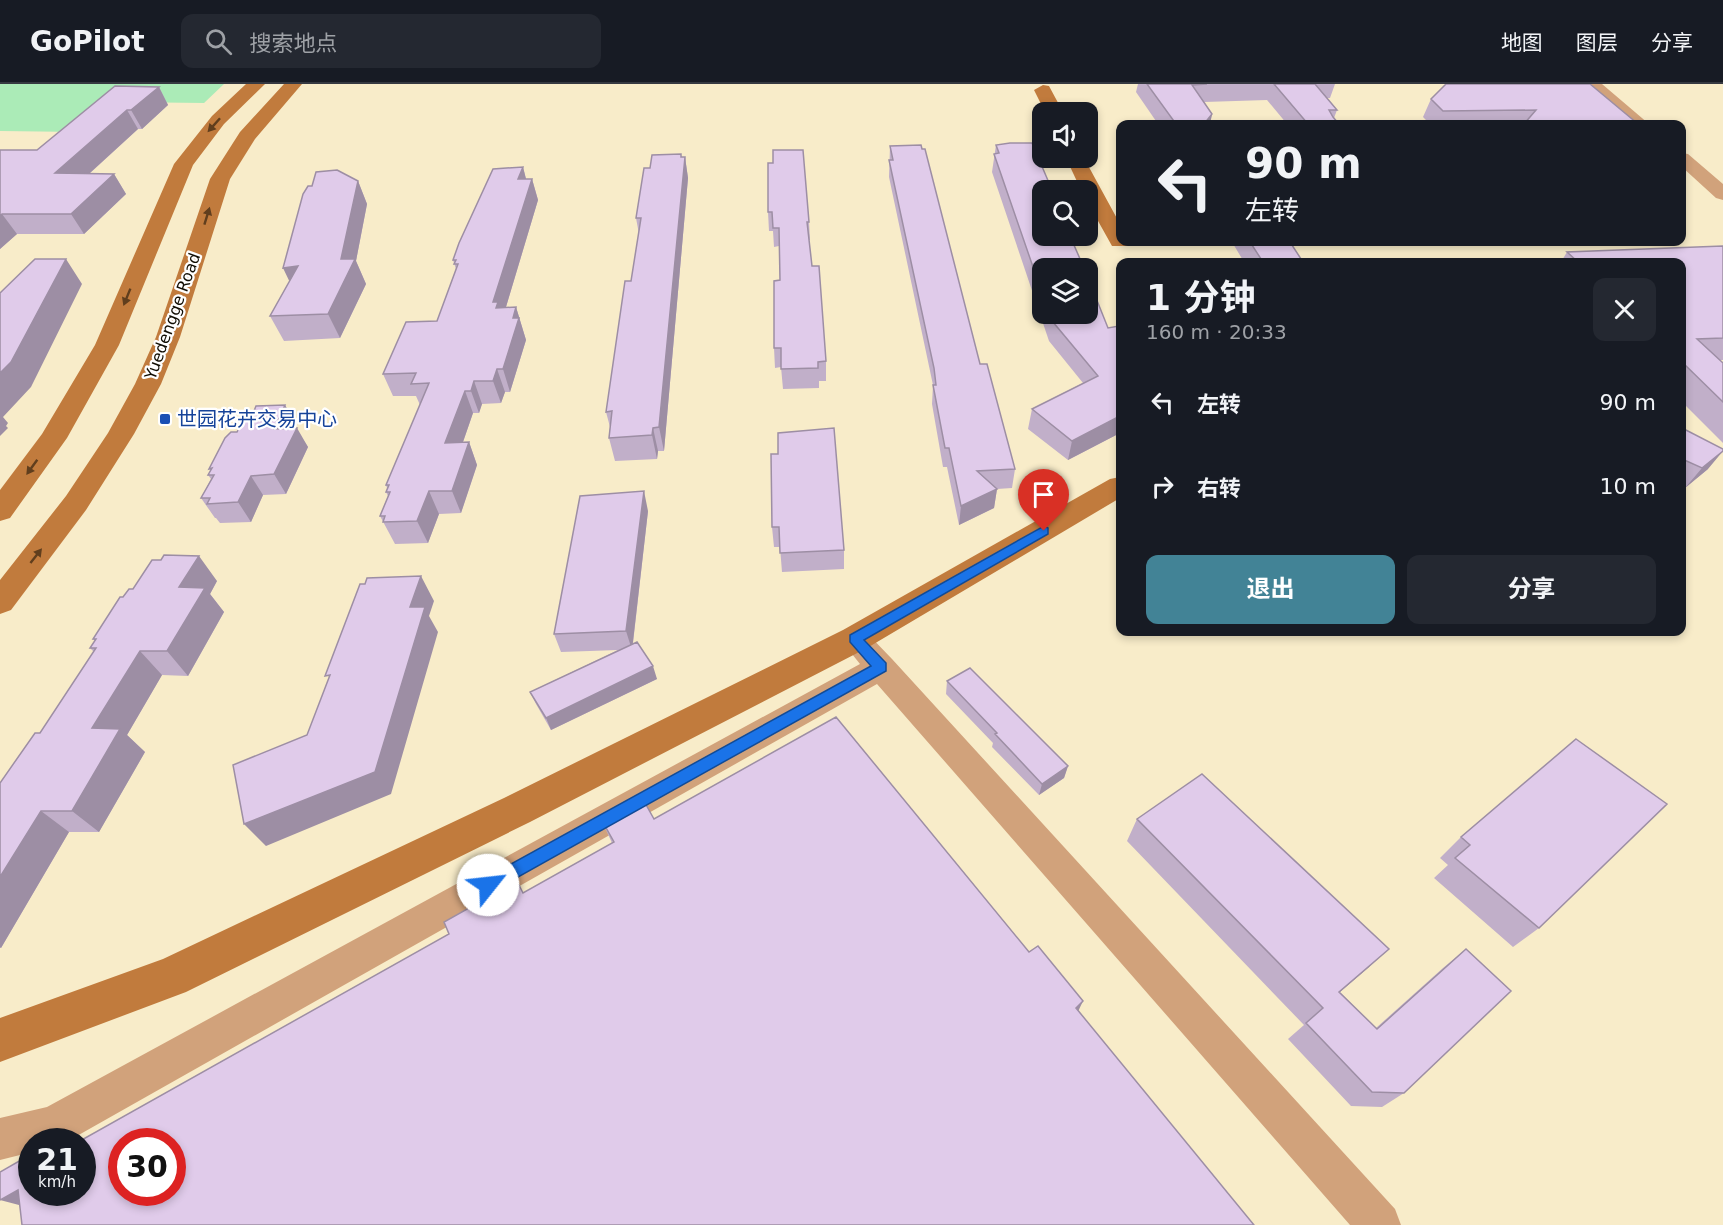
<!DOCTYPE html>
<html lang="zh">
<meta charset="utf-8">
<style>
:root{--surface:#171b24;--page:#242831;--text:#f1f3f6;--muted:#9ea1a6;--line:#363941;--accent:#428396}
body{margin:0;font-family:"DejaVu Sans","Noto Sans SC",sans-serif;background:var(--page);color:var(--text);height:100vh;display:flex;flex-direction:column;font-size:22px;white-space:nowrap}
*{box-sizing:border-box;margin:0}
p{font-size:20px;color:var(--muted)}
.icon{flex:none;width:33px;height:33px;fill:none;stroke:currentColor;stroke-width:2;stroke-linecap:round;stroke-linejoin:round}
.map{position:relative;flex:1;overflow:hidden}
.details{position:absolute;left:1116px;top:174px;width:570px;height:378px;display:flex;flex-direction:column;background:var(--surface);border-radius:12px;box-shadow:0 3px 9px #0003}
.details>*{flex:none}
.top-card{position:absolute;left:1116px;top:36px;width:570px;height:126px;border-radius:12px;box-shadow:0 3px 9px #0003;background:#171b24;color:var(--text);overflow:hidden}
.fabs{position:absolute;left:1032px;top:18px;display:grid;gap:12px}
.fabs a{display:grid;place-items:center;width:66px;height:66px;border-radius:12px;background:var(--surface);box-shadow:0 3px 9px #0003;font-size:30px}
.speed{position:absolute;left:18px;top:1044px;display:flex;gap:12px;font-size:30px;font-weight:700;text-align:center}
.speed>*{display:grid;place-content:center;width:78px;height:78px;border-radius:50%;background:var(--surface);box-shadow:0 3px 9px #0003;line-height:1}
.speed small{font-size:15px;font-weight:400}
.speed .limit{border:9px solid #d22;background:#fff;color:#111}
.pin{position:absolute;display:grid;place-items:center;width:51px;height:51px;color:#fff;margin:-62px -26px;border-radius:50% 50% 50% 0;rotate:-45deg;box-shadow:0 0 6px #0007}
.pin .icon{rotate:45deg}
.me{position:absolute;width:66px;margin:-33px;rotate:61deg;stroke-linejoin:round;filter:drop-shadow(0 0 4px #0008)}
.turn{display:flex;align-items:center;gap:21px;height:126px;padding:0 30px;font-size:27px}
.turn .icon{width:78px;height:78px;stroke-width:2.5}
.turn b{display:block;font-size:42px;line-height:51px}
.round{display:grid;place-items:center;flex:none;width:63px;height:63px;border-radius:12px;background:var(--page)}
.overview{display:flex;align-items:center;justify-content:space-between;height:102px;padding:0 30px}
h1{font-size:36px;font-weight:700;line-height:45px}
.cta{display:flex;gap:12px;margin-top:auto;padding:12px 30px}
.cta a{flex:1;height:69px;border-radius:12px;background:var(--accent);color:#fff;font-size:24px;font-weight:700;line-height:69px;text-align:center}
.cta a+a{background:var(--page);color:var(--text)}
ul{padding:0;list-style:none}
li{display:flex;align-items:center;gap:18px;height:84px;padding:0 30px}
li div{flex:1}
li b{display:block;font-size:22px}
li em{font-style:normal}
header{display:flex;align-items:center;gap:36px;box-sizing:border-box;height:84px;padding:0 30px;background:var(--surface);border-bottom:2px solid var(--line)}
header strong{font-size:28px}
nav{display:flex;gap:33px;margin-inline-start:auto;font-size:21px}
.search{width:420px;height:54px;background:var(--page);display:flex;align-items:center;gap:15px;box-sizing:border-box;padding:0 21px;border-radius:12px;color:var(--muted);font-size:22px}
.map>svg:first-child{display:block}
.green{fill:#abebb7}
.lines{fill:none;stroke-linecap:round;stroke-linejoin:round}
.street{fill:#d1a27b;fill-rule:evenodd}
.secondary{fill:#c17b3d;fill-rule:evenodd}
.wall{fill:#c1afc9}
.shaded-wall{fill:#9d8ea4}
.building{fill:#e0cbea;stroke:#9d8ea4;stroke-width:1.5;fill-rule:evenodd}
.oneway{fill:#603e1d}
.route{fill:#1a73e8;stroke:#114b97;stroke-width:1.5}
.transit-dot{fill:#1a4fb4;stroke:#fff;stroke-width:2}
.labels{text-anchor:middle;stroke-width:4.5;stroke-linejoin:round;paint-order:stroke}
.far-street-label{font-size:16px;fill:#110d03;stroke:#fff}
.transit-label{font-size:20px;fill:#164399;stroke:#fff;text-anchor:start}
</style>
<header>
<strong>GoPilot</strong>
<div class="search"><svg class="icon" aria-label="search" viewBox="0 0 24 24"><circle cx="10" cy="10" r="6"/><path d="M15 15l6 6"/></svg>搜索地点</div>
<nav><a>地图</a><a>图层</a><a>分享</a></nav>
</header>
<div class="map">
<svg width="1723" height="1141" viewBox="0 0 1723 1141">
<rect width="100%" height="100%" fill="#f8ecc9"/>
<!-- green -->
<path class="green" d="M 0,0 L 224,0 L 204,19 L 120,18 L 79,48 L 0,47 Z"/>
<g class="lines">
<!-- street -->
<path class="street" d="M 1584,0 L 1602,0 L 1649,40 L 1631,40 Z
M 1682,69 L 1688,70 L 1723,100 L 1723,116 L 1716,114 L 1682,83 Z
M 855,544 L 865,547 L 892,575 L 1395,1125 L 1401,1141 L 1350,1141 L 877,600 L 68,1057 L 32,1058 L 32,1068 L 0,1076 L 0,1034 L 47,1023 L 860,580 L 840,555 L 845,547 Z"/>
<!-- secondary -->
<path class="secondary" d="M 246,0 L 265,0 L 224,40 L 193,81 L 119,261 L 67,354 L 10,434 L 0,437 L 0,406 L 42,350 L 95,261 L 174,80 L 212,32 Z
M 284,0 L 302,0 L 255,55 L 230,95 L 180,253 L 161,300 L 134,350 L 86,426 L 11,526 L 0,530 L 0,496 L 66,412 L 108,349 L 135,300 L 156,253 L 210,95 L 240,48 Z
M 1043,1 L 1049,2 L 1063,28 L 1045,28 L 1034,6 Z
M 1066,74 L 1084,74 L 1120,140 L 1120,158 L 1130,158 L 1128,162 L 1112,162 L 1088,119 L 1088,106 L 1081,106 Z
M 1120,393 L 1120,414 L 867,564 L 530,738 L 186,908 L 0,978 L 0,934 L 163,875 L 504,714 L 843,546 L 1110,395 Z"/>
</g>
<!-- wall -->
<path class="wall" d="M 1138,0 L 1335,0 L 1330,14 L 1327,14 L 1337,26 L 1334,34 L 1339,40 L 1287,40 L 1267,16 L 1204,18 L 1212,30 L 1210,40 L 1158,40 L 1136,8 Z
M 1446,0 L 1638,40 L 1430,40 L 1423,33 L 1431,15 Z
M 159,3 L 168,21 L 142,45 L 138,45 L 89,90 L 114,90 L 126,110 L 84,150 L 17,150 L 0,165 L 0,66 L 37,66 Z
M 996,61 L 1042,184 L 1042,230 L 1088,230 L 1108,244 L 1120,243 L 1120,349 L 1068,376 L 1028,345 L 1032,325 L 1083,299 L 1049,257 L 992,88 Z
M 890,62 L 980,280 L 1015,385 L 1012,404 L 997,405 L 994,424 L 959,441 L 947,383 L 943,383 L 932,320 L 933,301 L 889,93 Z
M 682,73 L 685,73 L 688,94 L 664,367 L 658,367 L 657,375 L 615,377 L 609,354 L 610,343 L 606,328 L 631,197 L 639,150 L 636,134 L 650,84 Z
M 768,79 L 809,138 L 810,156 L 809,156 L 812,182 L 826,277 L 826,297 L 819,297 L 819,304 L 783,305 L 781,283 L 775,284 L 774,264 L 780,196 L 779,162 L 774,163 L 773,147 L 769,147 L 768,128 Z
M 523,83 L 526,95 L 532,95 L 538,116 L 506,223 L 516,223 L 526,256 L 510,308 L 505,308 L 501,319 L 482,320 L 479,329 L 473,329 L 463,358 L 469,358 L 477,381 L 461,429 L 439,430 L 428,459 L 395,460 L 380,432 L 388,412 L 386,408 L 387,404 L 386,401 L 420,321 L 416,312 L 393,312 L 383,290 L 437,237 L 456,185 L 453,176 Z
M 358,97 L 367,120 L 356,177 L 366,200 L 340,254 L 284,257 L 270,232 L 290,198 Z
M 1232,158 L 1290,158 L 1303,178 L 1244,178 Z
M 1723,162 L 1723,276 L 1720,276 L 1723,279 L 1723,359 L 1682,318 L 1682,178 L 1561,178 L 1567,168 Z
M 285,321 L 296,341 L 295,344 L 308,363 L 286,410 L 263,411 L 251,438 L 220,439 L 216,434 L 215,434 L 201,414 L 211,395 L 208,391 L 211,387 L 209,385 L 254,327 Z
M 1682,344 L 1708,385 L 1685,404 L 1682,402 Z
M 771,370 L 844,466 L 844,485 L 782,488 L 780,463 L 774,463 L 772,443 Z
M 648,427 L 633,559 L 657,595 L 551,646 L 536,620 L 530,608 L 618,566 L 561,568 L 554,550 Z
M 217,497 L 210,510 L 224,528 L 188,592 L 162,591 L 127,651 L 145,668 L 99,748 L 69,748 L 1,864 L 0,864 L 0,699 L 40,649 L 94,568 L 90,564 L 95,557 L 93,555 L 123,513 L 133,505 Z
M 947,597 L 1068,682 L 1064,694 L 1039,711 L 992,663 L 993,659 L 946,610 Z
M 1576,655 L 1539,844 L 1513,863 L 1434,794 L 1448,781 L 1440,774 L 1461,753 Z
M 600,733 L 654,735 L 1029,868 L 1083,917 L 20,1121 L 28,1072 L 32,1073 L 32,1108 L 524,809 L 612,759 Z
M 1137,735 L 1369,883 L 1340,908 L 1376,944 L 1443,884 L 1466,865 L 1404,1009 L 1382,1023 L 1351,1022 L 1288,955 L 1304,941 L 1127,757 Z"/>
<!-- shaded-wall -->
<path class="shaded-wall" d="M 159,3 L 168,21 L 142,45 L 131,26 Z
M 127,26 L 138,45 L 68,109 L 55,89 Z
M 1212,30 L 1210,40 L 1204,40 Z
M 685,73 L 688,94 L 664,367 L 659,343 Z
M 523,83 L 528,103 L 518,95 Z
M 114,90 L 126,110 L 84,150 L 71,130 Z
M 532,95 L 538,116 L 503,233 L 493,218 Z
M 358,97 L 367,120 L 356,177 L 366,200 L 340,254 L 328,230 L 341,175 Z
M 2,130 L 17,150 L 0,165 L 0,132 Z
M 66,175 L 82,200 L 31,303 L 3,333 L 8,339 L 6,342 L 8,344 L 0,352 L 0,289 Z
M 298,182 L 295,209 L 283,184 Z
M 516,223 L 526,256 L 510,308 L 503,285 L 513,234 Z
M 497,285 L 505,308 L 501,319 L 493,297 Z
M 474,297 L 482,320 L 479,329 L 471,307 Z
M 465,307 L 473,329 L 455,381 L 445,359 Z
M 1120,320 L 1120,349 L 1068,376 L 1072,357 Z
M 285,321 L 296,341 L 285,364 L 274,345 Z
M 297,344 L 308,363 L 286,410 L 274,390 Z
M 653,344 L 658,367 L 657,375 L 652,351 Z
M 469,358 L 477,381 L 461,429 L 452,407 Z
M 1723,367 L 1708,385 L 1685,404 L 1702,384 Z
M 251,392 L 263,411 L 251,438 L 238,418 Z
M 997,405 L 994,424 L 959,441 L 961,422 Z
M 429,407 L 439,430 L 428,459 L 417,437 Z
M 644,407 L 648,427 L 632,566 L 626,547 Z
M 199,472 L 217,497 L 210,510 L 224,528 L 188,592 L 167,567 L 179,503 Z
M 421,492 L 434,517 L 429,532 L 438,548 L 391,710 L 266,762 L 244,740 L 410,523 Z
M 140,567 L 162,591 L 127,651 L 145,668 L 99,748 L 72,727 L 92,644 Z
M 653,582 L 657,595 L 551,646 L 546,634 Z
M 1068,682 L 1064,694 L 1039,711 L 1042,700 Z
M 41,727 L 69,748 L 1,864 L 0,863 L 0,793 Z
M 1389,865 L 1369,883 L 1320,925 L 1339,908 Z
M 1083,917 L 1075,934 L 1076,924 Z
M 28,1072 L 32,1073 L 32,1085 L 30,1084 Z
M 18,1106 L 38,1126 L 0,1116 Z"/>
<!-- building -->
<path class="building" d="M 1147,0 L 1207,0 L 1192,1 L 1212,30 L 1204,40 L 1205,40 L 1176,40 Z
M 1274,0 L 1315,0 L 1337,26 L 1329,26 L 1333,33 L 1339,40 L 1308,40 Z
M 1446,0 L 1590,0 L 1638,40 L 1524,40 L 1536,26 L 1443,27 L 1431,15 Z
M 115,2 L 159,3 L 131,26 L 127,26 L 55,89 L 114,90 L 71,130 L 2,130 L 0,132 L 0,66 L 37,66 Z
M 1010,59 L 1032,59 L 1052,106 L 1042,106 L 1042,152 L 1070,152 L 1084,184 L 1042,184 L 1042,209 L 994,70 L 999,69 L 996,61 Z
M 921,61 L 922,65 L 925,65 L 980,280 L 987,280 L 1015,385 L 977,387 L 997,405 L 961,422 L 949,364 L 945,364 L 933,301 L 936,301 L 934,284 L 889,76 L 893,76 L 890,62 Z
M 773,66 L 803,66 L 809,138 L 807,138 L 812,182 L 819,182 L 826,277 L 818,278 L 818,284 L 781,285 L 781,264 L 774,264 L 774,197 L 780,196 L 779,144 L 773,144 L 772,128 L 768,128 L 768,79 L 773,79 Z
M 681,70 L 681,73 L 685,73 L 659,343 L 653,344 L 652,351 L 609,354 L 612,327 L 606,328 L 625,197 L 631,197 L 641,134 L 636,134 L 644,84 L 650,84 L 652,71 Z
M 523,83 L 518,95 L 532,95 L 493,218 L 498,218 L 496,224 L 516,223 L 513,234 L 519,234 L 503,285 L 497,285 L 493,297 L 474,297 L 471,307 L 465,307 L 445,359 L 469,358 L 452,407 L 429,407 L 417,437 L 383,438 L 385,432 L 380,432 L 390,408 L 386,408 L 389,401 L 386,401 L 429,299 L 411,300 L 416,289 L 383,290 L 406,238 L 437,237 L 458,180 L 454,180 L 456,176 L 453,176 L 459,159 L 493,85 Z
M 337,86 L 358,97 L 341,175 L 355,175 L 328,230 L 270,232 L 298,182 L 283,184 L 303,110 L 308,102 L 312,102 L 316,88 Z
M 1250,158 L 1290,158 L 1303,178 L 1263,178 Z
M 1723,162 L 1723,254 L 1697,255 L 1723,279 L 1723,318 L 1682,278 L 1682,178 L 1578,178 L 1567,168 Z
M 35,175 L 66,175 L 11,278 L 0,289 L 0,209 Z
M 1088,194 L 1108,244 L 1119,242 L 1120,243 L 1120,320 L 1119,320 L 1120,321 L 1120,332 L 1072,357 L 1032,325 L 1098,292 L 1053,238 L 1050,230 L 1088,230 Z
M 285,321 L 274,345 L 297,344 L 274,390 L 251,392 L 238,418 L 207,420 L 210,414 L 201,414 L 214,391 L 208,391 L 212,384 L 209,385 L 225,354 L 231,348 L 237,348 L 248,327 L 254,327 L 256,322 Z
M 834,344 L 844,466 L 780,469 L 779,443 L 772,443 L 771,370 L 778,370 L 778,349 Z
M 1682,344 L 1723,365 L 1723,367 L 1702,384 L 1682,375 Z
M 644,407 L 626,547 L 554,550 L 580,412 Z
M 164,471 L 199,472 L 179,503 L 205,504 L 167,567 L 140,567 L 92,644 L 120,645 L 72,727 L 41,727 L 0,793 L 0,699 L 35,649 L 40,649 L 96,564 L 90,564 L 96,555 L 93,555 L 120,513 L 123,513 L 129,505 L 133,505 L 152,476 L 161,476 Z
M 421,492 L 410,523 L 425,523 L 375,688 L 244,740 L 233,681 L 307,651 L 330,591 L 325,592 L 360,500 L 365,500 L 367,494 Z
M 637,558 L 653,582 L 546,634 L 530,608 Z
M 970,584 L 1068,682 L 1042,700 L 995,650 L 997,649 L 947,597 Z
M 836,633 L 1029,868 L 1038,862 L 1083,917 L 1076,924 L 1254,1141 L 22,1141 L 18,1106 L 0,1116 L 0,1088 L 28,1072 L 30,1084 L 32,1083 L 32,1108 L 82,1108 L 82,1058 L 78,1058 L 449,850 L 444,838 L 517,797 L 523,809 L 614,758 L 600,733 L 640,710 L 654,735 ZM 122,1058 L 172,1058 L 172,1108 L 122,1108 Z
M 1576,655 L 1667,720 L 1539,844 L 1455,774 L 1470,761 L 1461,753 Z
M 1202,690 L 1389,865 L 1339,908 L 1377,945 L 1466,865 L 1511,907 L 1404,1009 L 1372,1008 L 1306,939 L 1323,924 L 1137,735 Z"/>
<!-- one-way arrows -->
<defs><path id="oneway-solid" d="M-6-.8H1V-3.2L6.5 0L1 3.2V.8H-6Z" transform="scale(1.5)"/></defs>
<g class="oneway">
<use href="#oneway-solid" transform="translate(214 41) rotate(132)"/>
<use href="#oneway-solid" transform="translate(207 132) rotate(-73)"/>
<use href="#oneway-solid" transform="translate(127 213) rotate(112)"/>
<use href="#oneway-solid" transform="translate(32 383) rotate(126)"/>
<use href="#oneway-solid" transform="translate(36 472) rotate(-52)"/>
</g>
<!-- route -->
<path class="route" d="M 1044,442 L 1048,444 L 1048,450 L 864,556 L 886,579 L 886,587 L 493,807 L 488,809 L 482,807 L 480,801 L 482,796 L 871,582 L 850,558 L 850,551 Z"/>
<!-- markers -->
<rect class="transit-dot" x="159" y="329" width="12" height="12" rx="3"/>
<g class="labels">
<!-- far-street labels -->
<g class="far-street-label">
<text transform="translate(172 232) rotate(-70)" y="6">Yuedengge Road</text>
</g>
<!-- transit labels -->
<g class="transit-label">
<text x="177" y="342">世园花卉交易中心</text>
</g>
</g>
</svg>
<div class="fabs">
<a><svg class="icon" aria-label="sound" viewBox="0 0 24 24"><path d="M4 9h4l5-4v14l-5-4H4zM17 9q2 3 0 6"/></svg></a>
<a><svg class="icon" aria-label="search" viewBox="0 0 24 24"><circle cx="10" cy="10" r="6"/><path d="M15 15l6 6"/></svg></a>
<a><svg class="icon" aria-label="layers" viewBox="0 0 24 24"><path d="M12 4l9 5-9 5-9-5zM3 14l9 5 9-5"/></svg></a>
</div>
<div class="speed"><div>21<small>km/h</small></div><div class="limit">30</div></div>
<div class="pin" style="left:1044px;top:447px;background:#d93025"><svg class="icon" aria-label="arrive" viewBox="0 0 24 24"><path d="M6 21V4h12l-3 4 3 4H6"/></svg></div>
<svg class="me" style="left:488px;top:801px" viewBox="-20 -20 40 40"><circle r="19" fill="#fff"/><path d="M0-13L10 11 0 6-10 11z" fill="#1a73e8"/></svg>
<div class="top-card">
<div class="turn"><svg class="icon" aria-label="left" viewBox="0 0 24 24"><path d="M17 20v-9H6M10 6l-5 5 5 5"/></svg><div><b>90 m</b>左转</div></div>
</div>
<section class="details">
<div class="overview"><div><h1>1 分钟</h1><p>160 m · 20:33</p></div><a class="round"><svg class="icon" aria-label="close" viewBox="0 0 24 24"><path d="M6 6l12 12M18 6L6 18"/></svg></a></div>
<ul>
<li><svg class="icon" aria-label="left" viewBox="0 0 24 24"><path d="M17 20v-9H6M10 6l-5 5 5 5"/></svg><div><b>左转</b></div><em>90 m</em></li>
<li><svg class="icon" aria-label="right" viewBox="0 0 24 24"><path d="M7 20v-9h11M14 6l5 5-5 5"/></svg><div><b>右转</b></div><em>10 m</em></li>
</ul>
<div class="cta"><a>退出</a><a>分享</a></div>
</section>
</div>
